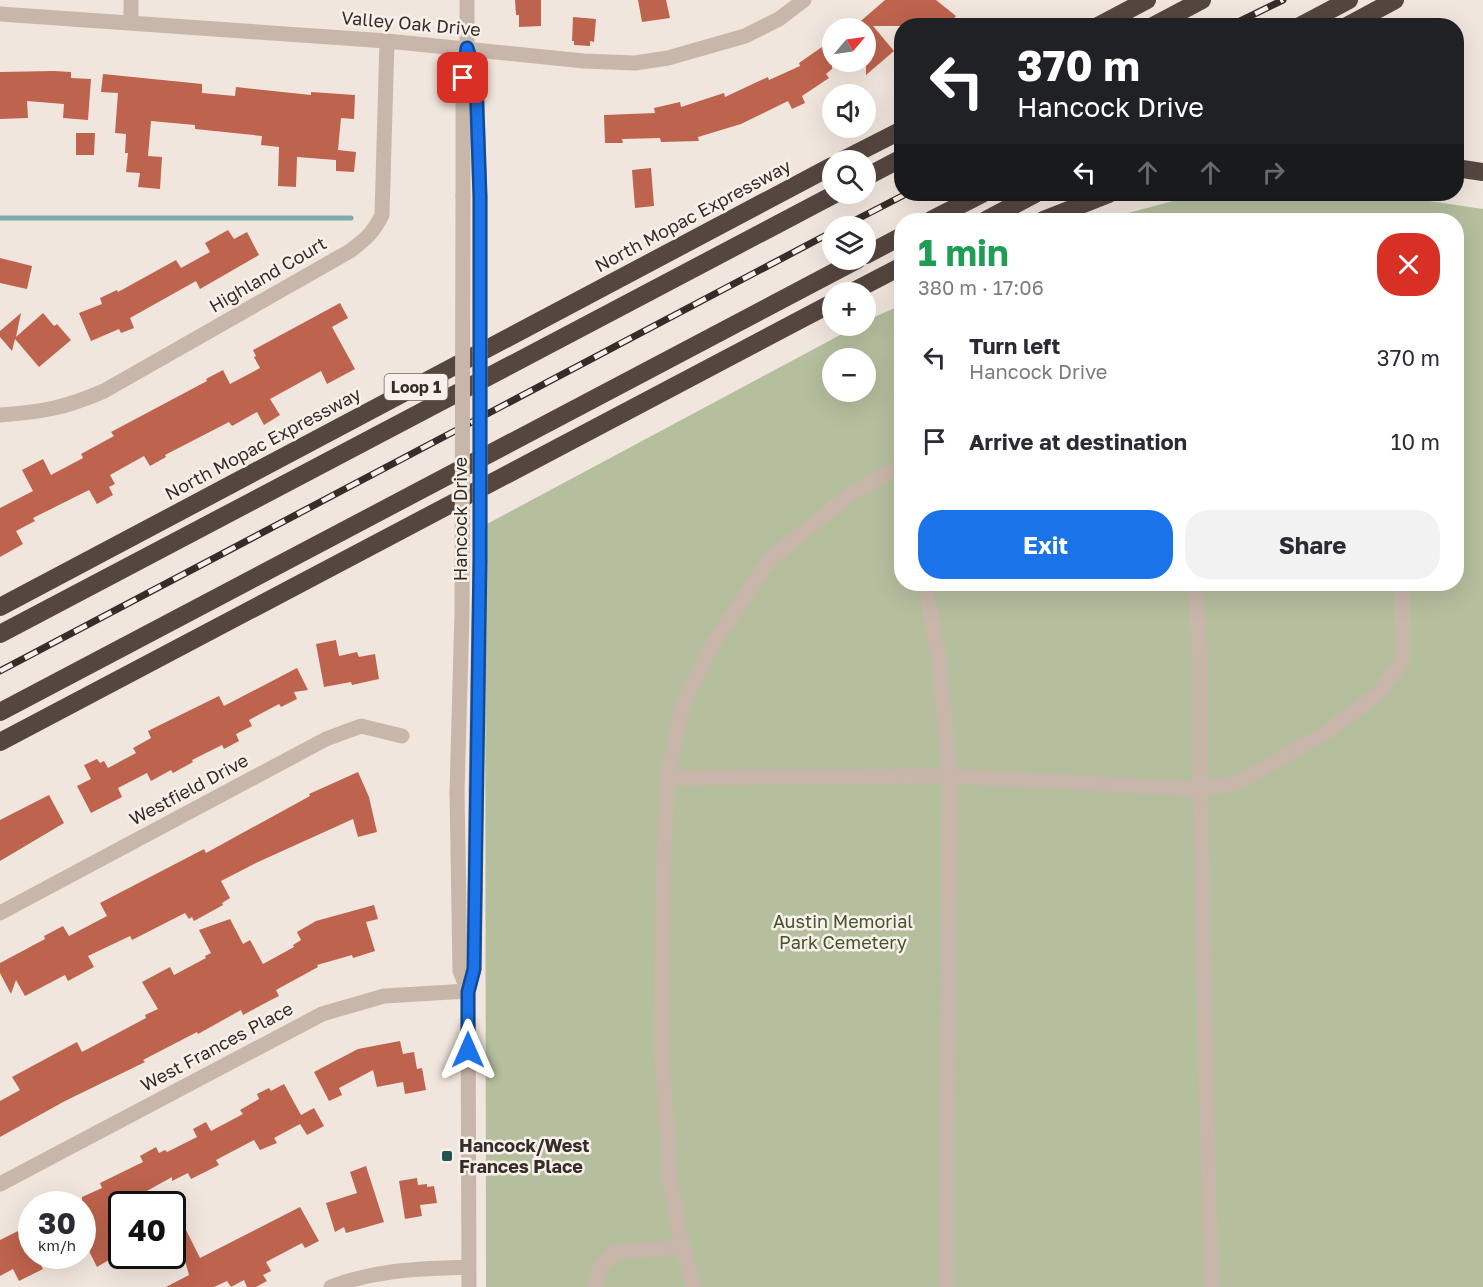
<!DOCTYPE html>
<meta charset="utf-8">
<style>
:root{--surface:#fff;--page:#f2f2f3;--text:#2b2b33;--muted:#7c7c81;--accent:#1a73e8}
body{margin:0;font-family:"Golos Text",sans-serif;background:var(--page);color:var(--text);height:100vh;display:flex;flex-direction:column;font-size:22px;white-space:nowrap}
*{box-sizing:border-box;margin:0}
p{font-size:20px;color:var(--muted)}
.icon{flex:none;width:33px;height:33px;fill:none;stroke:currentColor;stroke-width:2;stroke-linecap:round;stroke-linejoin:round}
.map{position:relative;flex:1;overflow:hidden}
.details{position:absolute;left:894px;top:213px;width:570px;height:378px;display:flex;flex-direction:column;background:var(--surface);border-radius:24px;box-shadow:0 6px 24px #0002}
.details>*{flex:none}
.banner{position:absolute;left:894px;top:18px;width:570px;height:183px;border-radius:24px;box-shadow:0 6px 24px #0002;background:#202124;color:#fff;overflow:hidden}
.needle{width:39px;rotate:61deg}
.fabs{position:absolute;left:822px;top:18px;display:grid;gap:12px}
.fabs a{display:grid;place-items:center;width:54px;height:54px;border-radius:50%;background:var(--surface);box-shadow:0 6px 24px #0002;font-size:30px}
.speed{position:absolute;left:18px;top:1191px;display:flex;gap:12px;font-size:30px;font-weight:700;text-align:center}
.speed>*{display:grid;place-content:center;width:78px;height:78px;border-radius:50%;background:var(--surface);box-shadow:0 6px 24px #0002;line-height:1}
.speed small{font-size:15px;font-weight:400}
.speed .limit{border:3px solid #111;border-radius:9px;background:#fff;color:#111}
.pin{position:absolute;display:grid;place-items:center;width:51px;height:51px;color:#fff;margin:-26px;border-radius:12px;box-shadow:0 3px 9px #0006}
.me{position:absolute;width:66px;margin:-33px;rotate:0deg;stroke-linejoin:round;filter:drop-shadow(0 0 4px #0008)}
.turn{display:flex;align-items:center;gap:21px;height:126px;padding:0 24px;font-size:27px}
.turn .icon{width:78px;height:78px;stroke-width:2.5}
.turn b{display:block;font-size:42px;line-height:51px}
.lanes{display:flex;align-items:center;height:57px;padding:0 24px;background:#0003;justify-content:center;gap:30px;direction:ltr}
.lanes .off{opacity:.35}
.round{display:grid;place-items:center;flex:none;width:63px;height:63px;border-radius:24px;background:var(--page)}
.summary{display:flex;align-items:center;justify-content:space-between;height:102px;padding:0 24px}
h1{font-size:36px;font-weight:700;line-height:45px;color:#1e9e55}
.cta{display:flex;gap:12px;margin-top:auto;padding:12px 24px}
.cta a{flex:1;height:69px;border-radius:24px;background:var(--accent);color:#fff;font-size:24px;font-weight:700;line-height:69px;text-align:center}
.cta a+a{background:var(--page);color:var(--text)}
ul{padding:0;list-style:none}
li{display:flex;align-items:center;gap:18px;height:84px;padding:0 24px}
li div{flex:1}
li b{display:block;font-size:22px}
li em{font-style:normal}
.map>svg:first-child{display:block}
.green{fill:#b5bf9e;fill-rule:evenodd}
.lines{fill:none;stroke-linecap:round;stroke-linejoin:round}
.stream{stroke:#7eacab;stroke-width:5}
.building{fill:#be634d}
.minor{stroke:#c8b6aa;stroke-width:15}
.highway{stroke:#564640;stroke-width:18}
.rail-casing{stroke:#362c29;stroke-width:7}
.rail{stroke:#f8f1e9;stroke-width:4.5;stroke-dasharray:14;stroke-linecap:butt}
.minor-bridge{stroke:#c8b6aa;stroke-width:15}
.route-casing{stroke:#114b97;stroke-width:15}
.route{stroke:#1a73e8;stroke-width:10}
.poi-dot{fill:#215455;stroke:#f8f1e9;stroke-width:2}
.labels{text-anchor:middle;stroke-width:5;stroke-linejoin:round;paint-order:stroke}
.shield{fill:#f8f1e9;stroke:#706763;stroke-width:1.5}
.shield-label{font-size:16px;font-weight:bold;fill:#362c29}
.street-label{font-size:18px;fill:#362c29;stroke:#f8f1e9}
.park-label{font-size:18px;fill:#47532e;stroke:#f8f1e9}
.poi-label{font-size:18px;font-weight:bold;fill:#362c29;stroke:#f8f1e9;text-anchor:start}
</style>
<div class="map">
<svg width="1483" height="1287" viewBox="0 0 1483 1287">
<rect width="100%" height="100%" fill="#f1e6dd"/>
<!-- green -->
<path class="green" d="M 1199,194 L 1382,194 L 1483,209 L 1483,1287 L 486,1287 L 485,525 L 857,326 L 866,326 L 866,321 L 901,305 L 902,584 L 1456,584 L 1456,220 L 1102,220 ZM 832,358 L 866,358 L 866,392 L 832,392 Z"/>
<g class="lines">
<!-- stream -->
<path class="stream" d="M 0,218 L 351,218"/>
</g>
<!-- building -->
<path class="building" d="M 515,0 L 541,0 L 541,26 L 519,27 L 519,15 L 516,15 Z
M 638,0 L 666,0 L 670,18 L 642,22 Z
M 885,0 L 936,0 L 956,16 L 948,26 L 873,26 L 894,51 L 866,75 L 866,26 L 855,26 Z
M 573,17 L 596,19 L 594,42 L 590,41 L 590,46 L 574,45 L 574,41 L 572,41 Z
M 832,40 L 832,69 L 826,74 L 829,78 L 802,96 L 805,103 L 792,109 L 788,101 L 741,124 L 698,137 L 699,141 L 661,142 L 660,138 L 622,139 L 623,143 L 605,143 L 604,115 L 655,113 L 654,108 L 680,102 L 681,107 L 724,93 L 725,97 L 768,77 L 769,80 L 800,66 L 799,63 Z
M 54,71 L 71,72 L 71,78 L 91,79 L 88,120 L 63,118 L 64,104 L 27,101 L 28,118 L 0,119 L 0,72 Z
M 103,74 L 202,84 L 202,93 L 235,96 L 236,87 L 311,95 L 311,92 L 355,95 L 354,119 L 341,118 L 338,150 L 356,152 L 354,172 L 336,171 L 336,160 L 297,157 L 296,187 L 278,186 L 279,147 L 261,145 L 262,136 L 195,129 L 195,125 L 151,121 L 148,156 L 162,157 L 160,189 L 138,187 L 140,173 L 126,172 L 128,153 L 125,153 L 126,134 L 115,133 L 118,93 L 101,92 Z
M 76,133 L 95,133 L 94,155 L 76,155 Z
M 651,168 L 654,206 L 635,208 L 632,170 Z
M 228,230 L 234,239 L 247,232 L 259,255 L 200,289 L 196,281 L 130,318 L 134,328 L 121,333 L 119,329 L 91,341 L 79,313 L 102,304 L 100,298 L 117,290 L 118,292 L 176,260 L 181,268 L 210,252 L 205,243 Z
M 0,258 L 32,266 L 27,289 L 0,283 Z
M 340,303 L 348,318 L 332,327 L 355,369 L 327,384 L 321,371 L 270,399 L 280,415 L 264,425 L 257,412 L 232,426 L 229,422 L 165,455 L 166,457 L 150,466 L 144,456 L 110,475 L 115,484 L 109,487 L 113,495 L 97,504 L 89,490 L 33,518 L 35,521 L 16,531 L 23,544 L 0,557 L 0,508 L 33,491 L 22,470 L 43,459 L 51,475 L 83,458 L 81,454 L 114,436 L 111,432 L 207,381 L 206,379 L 223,370 L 230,384 L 260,368 L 254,357 L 256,356 L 253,350 Z
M 21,313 L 16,337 L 43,313 L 54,326 L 57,324 L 71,340 L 39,367 L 15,339 L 12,351 L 0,337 L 0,331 Z
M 336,640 L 339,656 L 357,652 L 359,657 L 375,654 L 379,679 L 352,685 L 351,682 L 324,687 L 316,644 Z
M 297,668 L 308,690 L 294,692 L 297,699 L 281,707 L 279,704 L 249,720 L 252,726 L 236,734 L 239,741 L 224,749 L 222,745 L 192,760 L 193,762 L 173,773 L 171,770 L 151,781 L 147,773 L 118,788 L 122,797 L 91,813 L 77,786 L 91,779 L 84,765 L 97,759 L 100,763 L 104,761 L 108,768 L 136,753 L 133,748 L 151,738 L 148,731 L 164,723 L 219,696 L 224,706 Z
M 358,772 L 369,797 L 377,832 L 358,837 L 353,819 L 258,862 L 221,881 L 230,898 L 222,903 L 223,905 L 194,921 L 192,917 L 189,919 L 185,913 L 132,940 L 130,936 L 88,956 L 94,967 L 68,981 L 65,975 L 25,996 L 16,980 L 11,994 L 0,973 L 0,963 L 45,939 L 44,936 L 63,926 L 69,936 L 107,916 L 100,903 L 204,849 L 206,853 L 310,796 L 309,794 Z
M 49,795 L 64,823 L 0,861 L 0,820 Z
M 374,905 L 378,919 L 366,922 L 375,951 L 353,958 L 352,955 L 317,965 L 318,967 L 276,990 L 279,996 L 271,1000 L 243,1015 L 241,1010 L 198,1034 L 197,1032 L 143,1060 L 145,1062 L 65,1101 L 0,1137 L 0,1101 L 20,1090 L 12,1077 L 77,1042 L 82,1052 L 146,1018 L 145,1015 L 158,1009 L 142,982 L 170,967 L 174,975 L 206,958 L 205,956 L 211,953 L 199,930 L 230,919 L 243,944 L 250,940 L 263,964 L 294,947 L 293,945 L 301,940 L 297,932 L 316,921 Z
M 400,1041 L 403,1054 L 414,1052 L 417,1069 L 422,1068 L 426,1090 L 405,1094 L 403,1082 L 377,1087 L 373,1070 L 339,1088 L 342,1095 L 329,1101 L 314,1072 L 358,1049 Z
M 284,1084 L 301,1115 L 314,1108 L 324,1126 L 307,1135 L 300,1124 L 274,1138 L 277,1143 L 260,1150 L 254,1140 L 216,1160 L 219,1165 L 191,1179 L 188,1173 L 172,1181 L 172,1177 L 136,1197 L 139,1204 L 122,1204 L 122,1252 L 97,1267 L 82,1237 L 82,1197 L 102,1188 L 100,1183 L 143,1162 L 140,1156 L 156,1147 L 159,1153 L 165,1150 L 167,1152 L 197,1137 L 193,1129 L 206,1122 L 211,1131 L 243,1114 L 240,1110 L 259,1099 L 257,1094 L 269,1088 L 271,1091 Z
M 366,1166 L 384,1222 L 346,1233 L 344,1227 L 335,1232 L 326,1203 L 357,1193 L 350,1172 Z
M 417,1178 L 418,1185 L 427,1184 L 427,1187 L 434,1186 L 437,1203 L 420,1205 L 422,1216 L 405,1219 L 399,1181 Z
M 300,1207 L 319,1241 L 305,1248 L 302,1243 L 266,1262 L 271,1271 L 263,1275 L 267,1281 L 256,1287 L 247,1287 L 244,1280 L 231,1287 L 227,1281 L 214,1287 L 166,1287 L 189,1275 L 175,1225 L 182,1222 L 200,1258 Z
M 32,1224 L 32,1256 L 36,1256 L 43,1269 L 19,1281 L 13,1269 L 0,1276 L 0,1240 Z"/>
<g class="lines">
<!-- minor -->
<path class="minor" d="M 131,0 L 131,22
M 0,14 L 387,41 L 584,61 L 635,63 L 668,58 L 745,36 L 779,19 L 804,0
M 469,54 L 476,78 L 480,197
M 463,196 L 463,78 L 467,48 L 467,0
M 0,415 C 42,412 65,408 104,391 L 350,251 C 366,239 373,233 382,215 L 387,41
M 925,584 L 939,660 L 950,776 L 946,1287
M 1195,584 L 1200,656 L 1200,789 L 1237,783 L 1324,734 L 1379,693 L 1402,662 L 1402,584
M 667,778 L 950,776 L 1200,789 L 1211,1287
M 457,792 L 460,971 L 468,991
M 0,913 L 326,739 L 361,726 L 402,736
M 0,1184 L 322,1014 L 384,996 L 468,991
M 331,1287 C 377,1269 420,1269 469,1267
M 469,1287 L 468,991 L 474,969 L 476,791
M 595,1287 L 599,1268 L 615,1252 L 683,1247
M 694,1287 L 680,1237 L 670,1180 L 662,1054 L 663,879 L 667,778 L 683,703 L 712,645 L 770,559 L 850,494 L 902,466"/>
<!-- highway -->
<path class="highway" d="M 1098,26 L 1147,0
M 1153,26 L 1202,0
M 1300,26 L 1349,0
M 1347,26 L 1395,0
M 843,160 L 902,130
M 1456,168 L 1483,172
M 866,177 L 902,158
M 931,220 L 982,194
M 986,220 L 1035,194
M 1043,220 L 1109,194
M 866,255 L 902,236
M 852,292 L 902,266
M 0,607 L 832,166
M 0,634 L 835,194
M 0,712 L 857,260
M 0,742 L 832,303"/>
<defs>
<path id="rail" d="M 1230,26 L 1283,0
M 844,226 L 906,194
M 0,671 L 832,232"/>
</defs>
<!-- rail casing -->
<use href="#rail" class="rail-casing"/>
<!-- rail -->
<use href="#rail" class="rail"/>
<!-- minor-bridge -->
<path class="minor-bridge" d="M 476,791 L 480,559 L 480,197
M 457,792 L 462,613 L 463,196"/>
</g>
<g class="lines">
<defs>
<path id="route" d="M 463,78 L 467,48 L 476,78 L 480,197 L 480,559 L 474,969 L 468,992 L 468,1050"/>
</defs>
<!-- route casing -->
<use href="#route" class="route-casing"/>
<!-- route -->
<use href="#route" class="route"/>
</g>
<!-- markers -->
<rect class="poi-dot" x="441" y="1150" width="12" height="12" rx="3"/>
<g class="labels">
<!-- shield labels -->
<rect class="shield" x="384.5" y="374" width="63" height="26" rx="4.5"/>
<g class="shield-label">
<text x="416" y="393">Loop 1</text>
</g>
<!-- street labels -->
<g class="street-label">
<text transform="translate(411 24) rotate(5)" y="6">Valley Oak Drive</text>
<text transform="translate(693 216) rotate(-28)" y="6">North Mopac Expressway</text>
<text transform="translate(268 275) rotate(-30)" y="6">Highland Court</text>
<text transform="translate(263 444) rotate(-28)" y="6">North Mopac Expressway</text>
<text transform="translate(461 519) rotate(-90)" y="6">Hancock Drive</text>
<text transform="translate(189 790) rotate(-28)" y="6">Westfield Drive</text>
<text transform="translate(217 1047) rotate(-28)" y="6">West Frances Place</text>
</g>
<!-- park labels -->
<g class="park-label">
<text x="843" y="928">Austin Memorial<tspan x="843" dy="21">Park Cemetery</tspan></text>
</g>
<!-- poi labels -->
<g class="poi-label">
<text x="459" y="1152">Hancock/West<tspan x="459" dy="21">Frances Place</tspan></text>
</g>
</g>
</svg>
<div class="fabs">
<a><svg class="needle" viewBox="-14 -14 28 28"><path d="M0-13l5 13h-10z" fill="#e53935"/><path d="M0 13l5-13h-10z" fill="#7c7c81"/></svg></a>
<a><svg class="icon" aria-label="sound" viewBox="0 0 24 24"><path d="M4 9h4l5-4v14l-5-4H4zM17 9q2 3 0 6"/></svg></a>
<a><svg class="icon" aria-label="search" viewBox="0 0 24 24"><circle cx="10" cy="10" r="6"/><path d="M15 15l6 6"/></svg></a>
<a><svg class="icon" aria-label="layers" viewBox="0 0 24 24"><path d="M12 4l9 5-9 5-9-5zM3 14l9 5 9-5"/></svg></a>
<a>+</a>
<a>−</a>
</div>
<div class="speed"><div>30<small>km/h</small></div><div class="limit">40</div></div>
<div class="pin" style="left:463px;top:78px;background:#d93025"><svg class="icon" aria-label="arrive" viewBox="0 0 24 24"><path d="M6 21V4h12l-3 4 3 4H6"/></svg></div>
<svg class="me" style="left:468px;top:1050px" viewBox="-20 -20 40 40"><path d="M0-17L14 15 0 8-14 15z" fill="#1a73e8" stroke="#fff" stroke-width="4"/></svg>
<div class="banner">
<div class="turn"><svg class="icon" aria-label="left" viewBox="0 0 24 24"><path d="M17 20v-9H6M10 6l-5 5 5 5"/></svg><div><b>370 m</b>Hancock Drive</div></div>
<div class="lanes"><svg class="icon" aria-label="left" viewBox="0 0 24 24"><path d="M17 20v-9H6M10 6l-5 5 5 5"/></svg><svg class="icon off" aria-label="ahead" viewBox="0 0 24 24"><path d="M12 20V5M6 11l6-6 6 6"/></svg><svg class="icon off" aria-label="ahead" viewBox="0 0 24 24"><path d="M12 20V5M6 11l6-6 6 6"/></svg><svg class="icon off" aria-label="right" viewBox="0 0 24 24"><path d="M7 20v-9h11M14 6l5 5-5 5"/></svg></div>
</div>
<section class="details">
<div class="summary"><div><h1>1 min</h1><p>380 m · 17:06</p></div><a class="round" style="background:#d93025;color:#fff"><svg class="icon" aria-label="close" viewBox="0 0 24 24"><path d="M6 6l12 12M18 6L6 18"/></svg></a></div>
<ul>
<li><svg class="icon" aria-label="left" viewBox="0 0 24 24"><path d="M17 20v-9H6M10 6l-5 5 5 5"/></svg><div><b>Turn left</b><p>Hancock Drive</p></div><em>370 m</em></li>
<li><svg class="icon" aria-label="arrive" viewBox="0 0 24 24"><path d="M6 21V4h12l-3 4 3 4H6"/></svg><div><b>Arrive at destination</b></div><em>10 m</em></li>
</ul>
<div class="cta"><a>Exit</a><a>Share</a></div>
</section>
</div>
